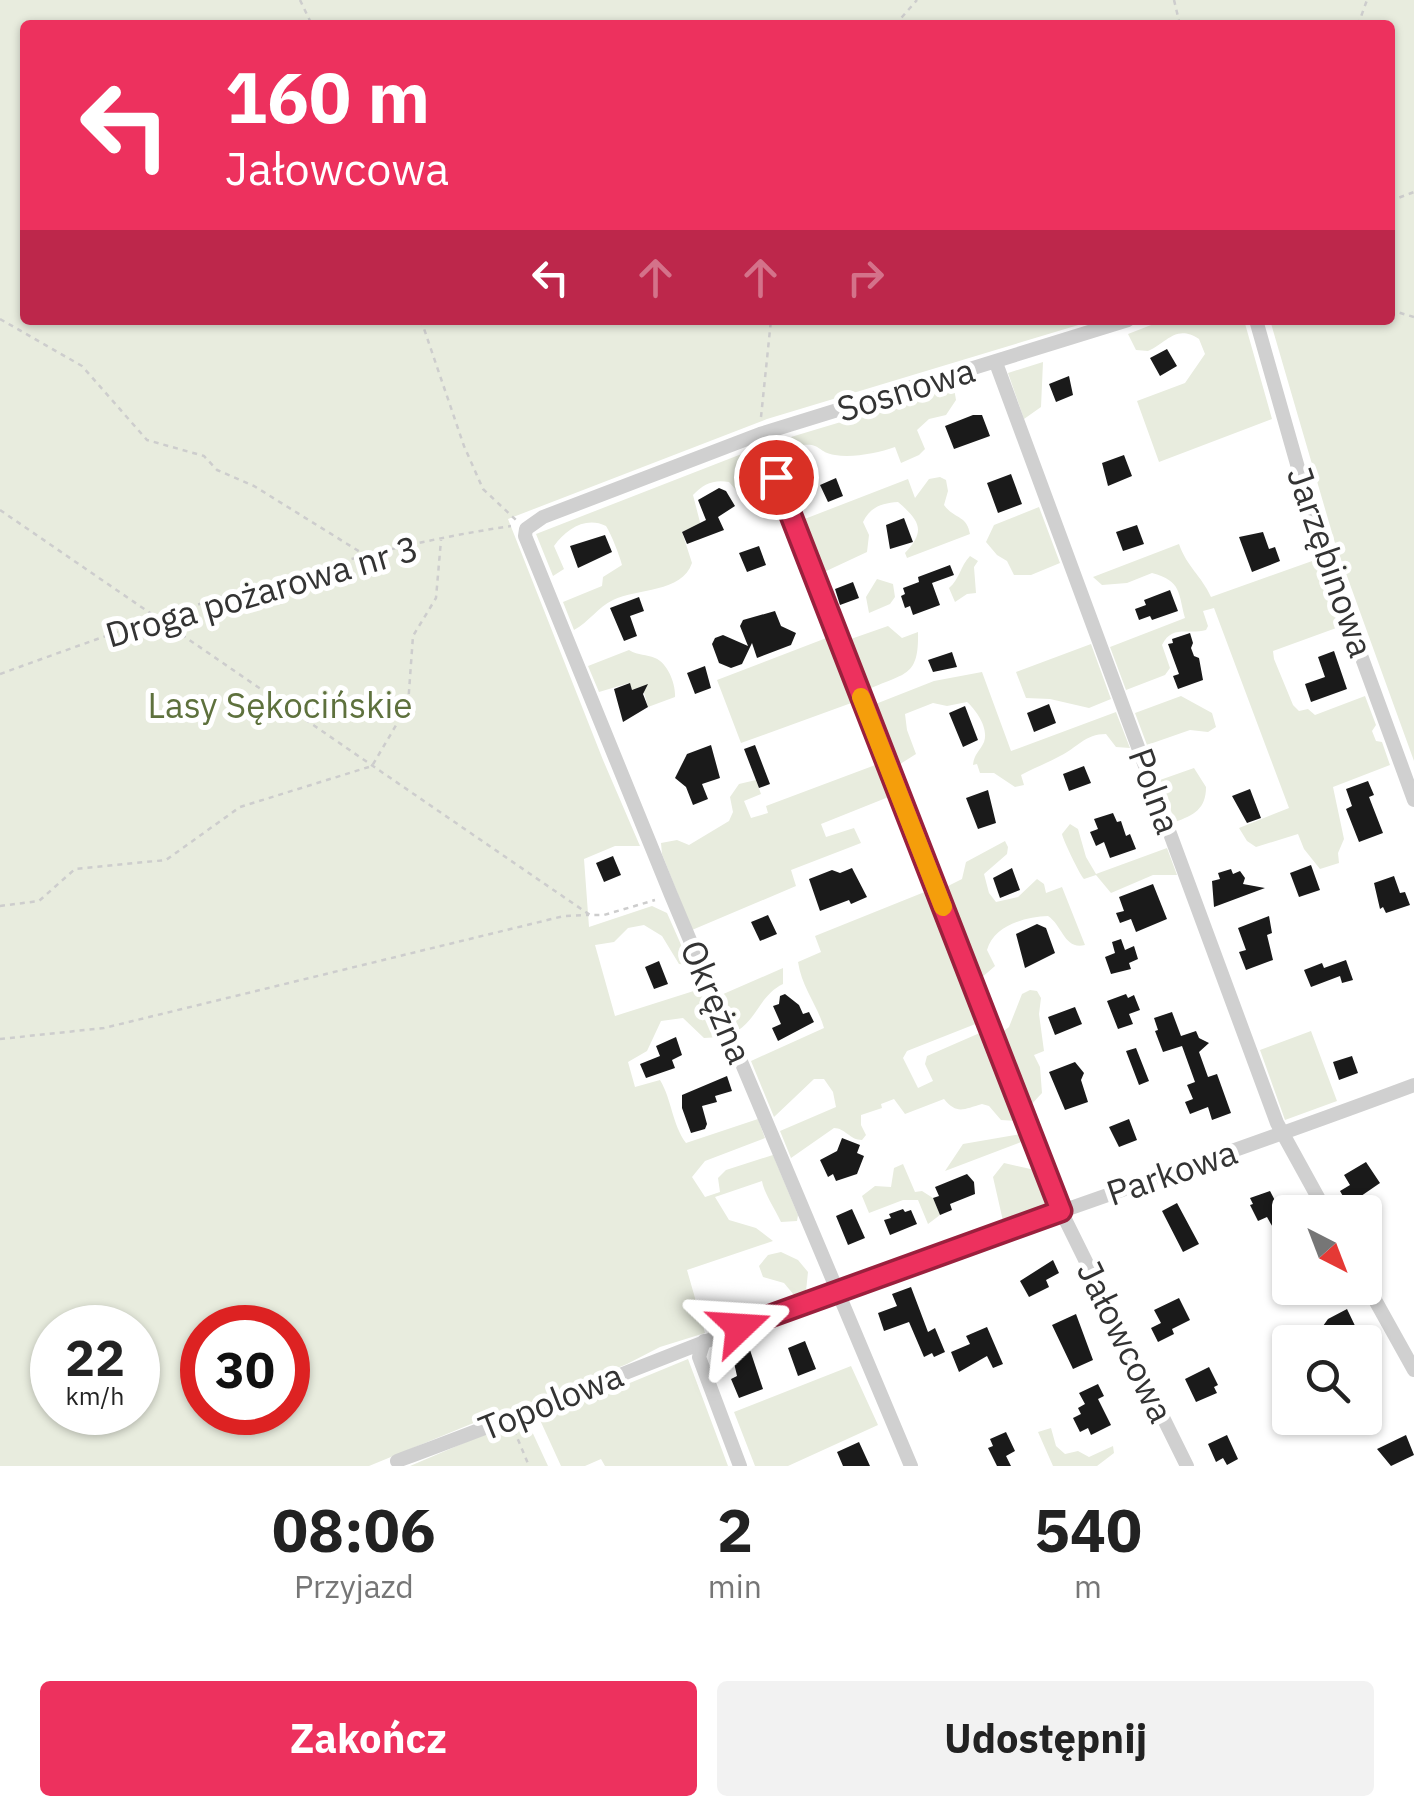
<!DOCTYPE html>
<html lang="pl">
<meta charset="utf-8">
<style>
:root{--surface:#fff;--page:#f2f2f2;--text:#222;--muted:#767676;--accent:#ed315e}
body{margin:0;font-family:"IBM Plex Sans",sans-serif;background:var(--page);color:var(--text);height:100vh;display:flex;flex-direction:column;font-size:38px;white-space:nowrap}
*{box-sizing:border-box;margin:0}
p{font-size:32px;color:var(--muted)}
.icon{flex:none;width:55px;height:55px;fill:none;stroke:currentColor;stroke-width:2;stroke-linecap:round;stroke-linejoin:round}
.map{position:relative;height:1466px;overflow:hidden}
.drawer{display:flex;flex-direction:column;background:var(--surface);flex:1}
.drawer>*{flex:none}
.hud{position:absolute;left:20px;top:20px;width:1375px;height:305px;border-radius:10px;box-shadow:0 2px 8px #0004;background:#ed315e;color:#fff;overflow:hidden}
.needle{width:65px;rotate:138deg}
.tools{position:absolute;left:1272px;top:1195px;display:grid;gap:20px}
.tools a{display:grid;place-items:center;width:110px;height:110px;border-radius:10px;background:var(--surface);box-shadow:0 2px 8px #0004;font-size:50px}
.speed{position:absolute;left:30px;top:1305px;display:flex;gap:20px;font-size:50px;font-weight:700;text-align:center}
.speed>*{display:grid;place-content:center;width:130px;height:130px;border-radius:50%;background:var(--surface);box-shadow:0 2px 8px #0004;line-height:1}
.speed small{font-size:25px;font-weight:400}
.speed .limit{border:15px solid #d22;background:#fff;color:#111}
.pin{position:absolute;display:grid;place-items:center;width:85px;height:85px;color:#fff;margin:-42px;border:5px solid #fff;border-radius:50%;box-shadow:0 2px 10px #0007}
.me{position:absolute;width:110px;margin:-55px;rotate:70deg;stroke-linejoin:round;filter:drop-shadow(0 0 8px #0008)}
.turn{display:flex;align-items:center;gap:35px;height:210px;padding:0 40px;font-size:45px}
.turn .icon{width:130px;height:130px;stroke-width:2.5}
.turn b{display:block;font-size:70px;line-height:85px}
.lanes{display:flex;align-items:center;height:95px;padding:0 40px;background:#0003;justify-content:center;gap:50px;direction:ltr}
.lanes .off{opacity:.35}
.eta{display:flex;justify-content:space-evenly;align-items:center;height:170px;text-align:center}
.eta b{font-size:60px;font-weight:800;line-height:70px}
.action{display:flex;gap:20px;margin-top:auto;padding:20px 40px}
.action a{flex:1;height:115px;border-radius:10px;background:var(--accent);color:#fff;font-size:40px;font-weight:800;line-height:115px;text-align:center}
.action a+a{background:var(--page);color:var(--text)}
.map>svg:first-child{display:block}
.green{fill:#e8ecde;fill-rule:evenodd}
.building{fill:#1a1a1a}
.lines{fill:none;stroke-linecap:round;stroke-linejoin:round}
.path{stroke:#cdcdcd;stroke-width:2.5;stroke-dasharray:5 5;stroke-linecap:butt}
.minor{stroke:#d0d0d0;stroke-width:14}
.route-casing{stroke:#9a203d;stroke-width:25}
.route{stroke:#ed315e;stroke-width:18}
.slow{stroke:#f59e0b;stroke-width:18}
.labels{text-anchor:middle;stroke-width:10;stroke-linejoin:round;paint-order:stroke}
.street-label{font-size:35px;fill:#333;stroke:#fff}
.park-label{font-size:35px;fill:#5e713d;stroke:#fff}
</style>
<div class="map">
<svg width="1414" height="1466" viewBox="0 0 1414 1466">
<rect width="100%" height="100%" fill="#fff"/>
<!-- green -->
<path class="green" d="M 0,0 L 1414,0 L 1414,761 L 1335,543 L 1270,320 L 1390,320 L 1390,25 L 25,25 L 25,320 L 1095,320 L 767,419 L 508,519 L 603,760 L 640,846 L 615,846 L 584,859 L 589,927 L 652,906 L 667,913 L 690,965 L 679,964 L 662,936 L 644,925 L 628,928 L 614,942 L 595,945 L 615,1016 L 700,989 L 721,1037 L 704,1038 L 683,1018 L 661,1021 L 647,1051 L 628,1062 L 635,1087 L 660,1080 C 672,1100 672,1124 686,1143 L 758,1119 L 765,1138 L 705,1161 L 692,1177 L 705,1197 L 720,1192 L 718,1178 L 726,1170 L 773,1155 L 798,1215 L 797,1221 L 781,1222 C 775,1209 764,1193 762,1181 L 715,1197 L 729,1220 L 756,1228 L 773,1241 L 687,1270 L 705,1333 L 660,1347 L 627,1364 L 523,1407 L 476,1422 L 369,1466 L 0,1466 ZM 52,1328 L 138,1328 L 138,1412 L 52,1412 ZM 202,1328 L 288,1328 L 288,1412 L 202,1412 Z
M 1164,320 L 1244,320 L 1272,419 L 1159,462 L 1137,401 L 1185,383 L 1205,354 L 1199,339 C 1176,324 1168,342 1148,351 L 1136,350 L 1128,334 Z
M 1043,362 L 1041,407 L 1024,419 L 1008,373 Z
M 954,388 L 956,400 L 946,415 L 929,419 L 917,430 L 925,449 L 919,455 L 901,463 L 895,447 C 878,453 853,458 835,455 C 814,451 823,441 795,446 L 791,437 Z
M 757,448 L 775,498 L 749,505 L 729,482 C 714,479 703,484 693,495 L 703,534 L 701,539 L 697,540 L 691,528 L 682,532 L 692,563 C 682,593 637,588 613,600 C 598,607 589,622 574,630 L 563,602 L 602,586 L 603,577 L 622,565 C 619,554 612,536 606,526 C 586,516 566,529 554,546 L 564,569 L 553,576 L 536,534 Z
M 940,477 L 946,480 L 948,491 L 944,505 C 954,519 967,515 970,534 L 907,558 L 905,553 C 926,531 920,521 898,502 C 882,503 870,507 863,522 L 869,535 L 867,552 L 822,573 L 802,520 L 908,479 L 915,498 L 929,479 Z
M 1039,507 L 1060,563 L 1031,575 L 1014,575 L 1007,561 L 997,555 L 986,542 L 994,525 Z
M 1179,544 C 1187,567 1201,575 1211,597 L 1315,560 L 1339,627 L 1273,651 L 1274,659 L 1293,705 L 1299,711 L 1308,709 L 1315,715 L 1365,696 L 1376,725 L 1372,731 L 1376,741 L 1382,742 L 1390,765 L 1333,787 L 1344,839 L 1338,853 L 1339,863 L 1320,869 L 1304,849 L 1298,834 L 1256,847 L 1247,841 L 1239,828 L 1289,808 L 1214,608 L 1203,611 L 1208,626 L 1206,630 C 1188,635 1172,624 1162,645 L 1170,668 L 1165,675 L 1126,690 L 1110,647 L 1185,618 C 1178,593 1182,581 1152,573 L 1127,583 L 1102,585 L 1093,577 Z
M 970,556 L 978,561 L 974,567 L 976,593 L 967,594 L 955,602 L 949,588 C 960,579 960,566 970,556 Z
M 877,579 L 893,584 L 895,597 L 890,604 L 869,613 L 866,597 Z
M 888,626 L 902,638 L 918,632 C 919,678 905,672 867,690 L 848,640 Z
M 829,637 L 854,702 L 741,743 L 717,680 Z
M 1091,644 L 1111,699 L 1089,708 L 1050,699 L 1026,698 L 1016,672 Z
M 629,650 C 639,656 646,654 655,658 C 668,663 676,685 675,697 L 648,707 L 643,689 L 632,690 L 629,683 L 599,692 L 588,666 Z
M 982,672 L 1011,751 L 1116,712 L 1130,748 L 1116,747 L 1106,734 C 1085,734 1077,748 1060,756 C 1047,763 1034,768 1021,775 L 1024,785 L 1015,787 L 994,773 L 980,773 L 977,764 L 973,765 C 974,754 980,751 984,742 C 989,728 976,710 967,702 L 947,706 L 933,703 L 905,714 L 907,730 L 916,754 L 897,766 L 873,705 L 934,681 Z
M 1181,696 L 1212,713 L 1216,727 L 1208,732 L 1190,730 L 1147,745 L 1135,713 Z
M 878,764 L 891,796 L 821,824 L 826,837 L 854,828 L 861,843 L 791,870 L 796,886 L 692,930 L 662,854 L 661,843 L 677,840 L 689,845 L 729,821 L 733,812 L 730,797 L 739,784 L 756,780 L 761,794 L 744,801 L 751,818 L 768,813 L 766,806 Z
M 1194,768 L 1206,787 C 1206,809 1194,815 1175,822 L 1160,780 Z
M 1070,824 L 1078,829 L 1086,857 L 1096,874 L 1167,848 L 1177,875 L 1153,875 L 1111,893 L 1096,875 L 1084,879 C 1080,875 1063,840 1062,834 Z
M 1005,841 L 1008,847 L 1007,854 L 984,874 L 989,893 L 996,902 L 1018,897 L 1037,879 L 1044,884 L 1046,893 L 1062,887 L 1085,945 C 1064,950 1063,926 1048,916 C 1025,917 994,925 987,950 L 995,966 L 980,979 L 944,888 L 962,879 L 966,862 Z
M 927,891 L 978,1023 L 907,1051 L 903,1058 L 918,1088 L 933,1081 L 925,1064 L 927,1056 L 982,1032 L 1017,1121 L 1001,1120 L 989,1106 L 982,1104 C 964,1109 957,1115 944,1099 L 905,1114 L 894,1099 L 881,1104 L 882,1108 L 861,1115 L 861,1125 L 866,1135 L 862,1140 C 850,1140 845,1128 834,1128 L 791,1158 L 780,1131 L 836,1107 L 833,1092 L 824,1079 L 814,1079 L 774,1117 L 751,1061 L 824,1028 C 817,1004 802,988 798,962 L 821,952 L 815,936 Z
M 783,968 L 783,984 C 760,995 758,1018 737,1031 L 721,995 Z
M 1030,990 L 1037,991 L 1041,998 L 1039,1014 L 1044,1051 L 1034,1055 L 1040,1067 L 1042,1093 L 1029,1107 L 1001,1033 L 1009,1027 L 1022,994 Z
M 1311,1031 L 1337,1101 L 1285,1120 L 1260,1050 Z
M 1021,1134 L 1024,1141 L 945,1171 L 963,1144 Z
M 1004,1163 L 1035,1170 L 1049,1204 L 1003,1221 L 993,1177 Z
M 903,1164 L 915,1192 L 922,1191 L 933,1198 L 940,1215 L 928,1224 L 918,1200 L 903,1200 L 869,1213 L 862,1196 L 875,1186 L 891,1187 L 894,1168 Z
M 781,1252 L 798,1260 L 808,1272 L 806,1291 L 794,1295 L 784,1283 L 763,1277 L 759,1266 L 768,1255 Z
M 688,1359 L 728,1466 L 605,1466 L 601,1459 L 585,1466 L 561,1466 L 540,1420 Z
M 851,1366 L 878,1425 L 788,1466 L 755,1466 L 734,1412 Z
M 506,1425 L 509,1433 L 529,1425 L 548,1466 L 410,1466 Z
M 1051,1428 L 1056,1446 L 1065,1454 L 1078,1451 L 1089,1457 L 1113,1446 L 1114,1453 L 1097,1466 L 1053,1466 L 1038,1432 Z"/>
<!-- building -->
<path class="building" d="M 1167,349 L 1177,366 L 1160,376 L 1150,358 Z
M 1069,376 L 1073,395 L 1056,402 L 1049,384 Z
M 973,415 L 982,415 L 990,436 L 954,449 L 945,426 Z
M 1124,455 L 1132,476 L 1108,486 L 1102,463 Z
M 1011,474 L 1022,504 L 998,513 L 987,483 Z
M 836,478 L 843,496 L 828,502 L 820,485 Z
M 719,488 L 726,491 L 735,506 L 718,517 L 724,530 L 687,544 L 682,532 L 706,520 L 698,500 Z
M 904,518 L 913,542 L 890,549 L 886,525 Z
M 1137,525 L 1144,544 L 1123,551 L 1116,532 Z
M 1263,532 L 1269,549 L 1275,547 L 1280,561 L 1252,572 L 1239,537 Z
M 605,535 L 612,552 L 578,568 L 570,546 Z
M 759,546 L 766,565 L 747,572 L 739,553 Z
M 950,565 L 954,575 L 932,583 L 940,605 L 913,615 L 910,606 L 905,608 L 901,596 L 905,594 L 903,588 L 919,582 L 918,577 Z
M 853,582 L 859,598 L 840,605 L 835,589 Z
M 1170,590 L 1178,611 L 1152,620 L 1150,616 L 1139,620 L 1135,609 L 1146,605 L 1144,600 Z
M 639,597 L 644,611 L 630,616 L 637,636 L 624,641 L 610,608 Z
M 775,611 L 781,626 L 796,633 L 791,645 L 757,658 L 752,643 L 742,664 L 731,668 L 719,663 L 712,644 L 715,638 L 723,635 L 748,646 L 740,626 L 743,620 Z
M 1190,633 L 1193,643 L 1191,648 L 1194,656 L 1199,658 L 1203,680 L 1178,689 L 1173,676 L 1179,674 L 1168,644 L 1173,643 L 1172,639 Z
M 1334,651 L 1347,689 L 1311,702 L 1305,684 L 1325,677 L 1318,657 Z
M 952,652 L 957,667 L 933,672 L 928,660 Z
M 705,666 L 711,688 L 695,694 L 687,673 Z
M 630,683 L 632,690 L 648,684 L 643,694 L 648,707 L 623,722 L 614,689 Z
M 1049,704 L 1056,723 L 1034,732 L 1027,713 Z
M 965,706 L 978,740 L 963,747 L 949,713 Z
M 711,745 L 720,778 L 702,784 L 708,799 L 693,805 L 686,787 L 675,778 L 687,754 Z
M 755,745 L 770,784 L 759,788 L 744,749 Z
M 1084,766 L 1091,783 L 1069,791 L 1063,774 Z
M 1368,781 L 1374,795 L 1369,797 L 1383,833 L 1359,842 L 1346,809 L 1352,806 L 1346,789 Z
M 1250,789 L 1261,818 L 1247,823 L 1232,796 Z
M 988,790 L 996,823 L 978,829 L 966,798 Z
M 1113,813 L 1117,822 L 1121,821 L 1126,836 L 1130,834 L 1136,849 L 1110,858 L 1104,842 L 1096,846 L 1090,832 L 1098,829 L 1094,819 Z
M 613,856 L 621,875 L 604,882 L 596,863 Z
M 1311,865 L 1320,890 L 1299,897 L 1290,873 Z
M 852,868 L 867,897 L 851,904 L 849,900 L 820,911 L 809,879 L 832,870 L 840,873 Z
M 1012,868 L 1020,890 L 1000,898 L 993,878 Z
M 1231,869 L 1233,874 L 1240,871 L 1245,878 L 1243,884 L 1265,888 L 1214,907 L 1212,881 L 1220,879 L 1218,873 Z
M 1394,876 L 1400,893 L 1405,892 L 1410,905 L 1386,913 L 1383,907 L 1380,909 L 1374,883 Z
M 1153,884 L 1167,919 L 1136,932 L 1131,919 L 1120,923 L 1116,913 L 1124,911 L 1119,897 Z
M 768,915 L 777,934 L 760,941 L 751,922 Z
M 1269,916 L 1272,933 L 1267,935 L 1273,960 L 1246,970 L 1239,952 L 1246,950 L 1238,928 Z
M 1037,924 L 1046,928 L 1055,953 L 1025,968 L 1016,934 Z
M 1121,939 L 1125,950 L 1134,946 L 1138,959 L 1129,963 L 1131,969 L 1111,974 L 1105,957 L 1115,953 L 1112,942 Z
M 1346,960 L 1353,980 L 1342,983 L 1340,976 L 1311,987 L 1304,970 L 1322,963 L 1324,968 Z
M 659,961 L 668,984 L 654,989 L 645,967 Z
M 785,994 L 799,1005 L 803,1014 L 809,1012 L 814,1022 L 778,1041 L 772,1028 L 781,1024 L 773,1006 L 779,1004 L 780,996 Z
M 1126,994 L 1128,998 L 1134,995 L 1140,1010 L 1129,1014 L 1133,1024 L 1118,1029 L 1107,1001 Z
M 1075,1007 L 1082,1024 L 1055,1035 L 1048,1017 Z
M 1172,1012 L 1181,1036 L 1196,1031 L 1199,1038 L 1209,1043 L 1199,1052 L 1208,1077 L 1217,1074 L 1231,1113 L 1212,1120 L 1208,1107 L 1190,1114 L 1185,1102 L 1193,1099 L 1187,1085 L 1195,1082 L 1182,1046 L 1163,1052 L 1155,1031 L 1158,1030 L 1154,1018 Z
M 676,1037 L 682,1055 L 672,1060 L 675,1068 L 646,1078 L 640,1064 L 660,1056 L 656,1046 Z
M 1136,1048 L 1149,1081 L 1139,1085 L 1126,1051 Z
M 1352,1056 L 1358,1073 L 1339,1080 L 1333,1062 Z
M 1075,1062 L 1084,1073 L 1081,1080 L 1088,1102 L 1065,1110 L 1049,1072 Z
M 727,1076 L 732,1091 L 715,1096 L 717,1102 L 702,1106 L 707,1124 L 705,1129 L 691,1133 L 682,1108 L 682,1095 Z
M 1129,1119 L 1137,1140 L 1119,1147 L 1109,1127 Z
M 842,1138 L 860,1145 L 857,1153 L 864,1156 L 857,1174 L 836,1181 L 833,1174 L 828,1177 L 820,1160 L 837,1151 Z
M 1366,1162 L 1380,1183 L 1348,1205 L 1340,1191 L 1350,1185 L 1344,1175 Z
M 967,1174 L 974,1182 L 975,1194 L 950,1204 L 952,1210 L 940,1215 L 933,1198 L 939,1196 L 935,1187 Z
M 1270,1191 L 1290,1229 L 1290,1258 L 1267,1217 L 1258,1221 L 1250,1205 L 1253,1204 L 1250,1198 Z
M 1177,1203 L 1199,1244 L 1183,1252 L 1162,1211 Z
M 852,1209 L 865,1238 L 848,1245 L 836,1216 Z
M 903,1209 L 905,1212 L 911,1210 L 917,1224 L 890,1235 L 884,1220 L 891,1218 L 889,1214 Z
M 1053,1260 L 1059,1273 L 1046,1280 L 1049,1287 L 1029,1297 L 1020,1281 Z
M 911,1287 L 928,1332 L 935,1328 L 945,1352 L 934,1357 L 932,1353 L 924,1357 L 909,1322 L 884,1331 L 878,1313 L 897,1306 L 892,1294 Z
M 1179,1298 L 1190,1320 L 1172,1329 L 1174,1334 L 1158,1342 L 1151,1328 L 1161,1323 L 1154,1310 Z
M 1347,1309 L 1358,1332 L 1338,1341 L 1334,1332 L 1323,1326 L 1328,1319 Z
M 1076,1314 L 1093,1360 L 1073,1369 L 1052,1325 Z
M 987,1327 L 1003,1364 L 993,1368 L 987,1356 L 959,1372 L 951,1352 L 970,1344 L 966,1336 Z
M 805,1341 L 816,1369 L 798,1376 L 788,1348 Z
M 749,1347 L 763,1389 L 739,1398 L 731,1379 L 737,1376 L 732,1354 Z
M 1209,1367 L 1218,1385 L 1214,1387 L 1217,1393 L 1196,1402 L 1185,1379 Z
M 1098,1384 L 1104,1396 L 1098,1399 L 1111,1425 L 1091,1435 L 1088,1428 L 1080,1432 L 1073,1418 L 1081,1414 L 1078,1408 L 1085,1404 L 1079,1393 Z
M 1006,1432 L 1015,1451 L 1006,1456 L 1011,1466 L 997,1466 L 988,1448 L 993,1446 L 990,1439 Z
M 1227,1435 L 1238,1459 L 1227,1465 L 1223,1458 L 1216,1462 L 1208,1444 Z
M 1406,1435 L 1414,1455 L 1391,1466 L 1377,1449 Z
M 859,1442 L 870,1466 L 843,1466 L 837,1452 Z"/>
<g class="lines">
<!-- path -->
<path class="path" d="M 300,0 L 312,25
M 1174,0 L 1180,25
M 895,25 L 917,0
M 1358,25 L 1367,0
M 1390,201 L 1414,192
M 1390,310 L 1414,317
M 0,319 L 82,366 L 147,440 L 204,456 L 217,470 L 254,486 L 365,555
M 421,320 L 464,446 L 483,489 L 516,520
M 761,417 L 771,320
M 0,510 L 590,915 L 604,915 L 655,900
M 0,674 C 166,614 336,552 511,526
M 0,906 L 39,901 L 75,869 L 166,860 L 240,807 L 372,766 L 408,705 L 413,636 L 436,598 L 441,540
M 0,1039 L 104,1028 L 564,916 L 589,915
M 514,1430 L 529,1466"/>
<!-- minor -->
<path class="minor" d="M 1256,320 L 1318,538 L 1414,800
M 996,363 L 1277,1123 L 1326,1212
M 760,434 L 1061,1211 L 1187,1466
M 1365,1282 L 1414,1370
M 704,1341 L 699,1357 L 740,1466
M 397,1461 C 544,1407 689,1346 836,1292 C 1028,1221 1222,1157 1414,1085
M 911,1466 L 671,895 L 525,536 L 526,529 L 543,517 L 760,434 L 1128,320"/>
</g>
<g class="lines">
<defs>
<path id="route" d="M 740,1327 L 1061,1211 L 776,477"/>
</defs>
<!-- route casing -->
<use href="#route" class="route-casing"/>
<!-- route -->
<use href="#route" class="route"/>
<!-- slow -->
<path class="slow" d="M 861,697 L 943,907"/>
</g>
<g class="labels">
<!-- street labels -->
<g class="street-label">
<text transform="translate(906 390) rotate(-17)" y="12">Sosnowa</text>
<text transform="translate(1330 562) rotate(71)" y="12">Jarzębinowa</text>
<text transform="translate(262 592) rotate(-16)" y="12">Droga pożarowa nr 3</text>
<text transform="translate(1154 791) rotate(70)" y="12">Polna</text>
<text transform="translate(716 1002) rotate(67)" y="12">Okrężna</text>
<text transform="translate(1172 1173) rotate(-19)" y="12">Parkowa</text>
<text transform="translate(1125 1342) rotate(64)" y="12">Jałowcowa</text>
<text transform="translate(551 1402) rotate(-22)" y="12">Topolowa</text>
</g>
<!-- park labels -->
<g class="park-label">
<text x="280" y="718">Lasy Sękocińskie</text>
</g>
</g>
</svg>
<div class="tools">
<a><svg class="needle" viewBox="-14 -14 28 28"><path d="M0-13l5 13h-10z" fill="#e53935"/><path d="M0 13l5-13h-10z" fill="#767676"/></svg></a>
<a><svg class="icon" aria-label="search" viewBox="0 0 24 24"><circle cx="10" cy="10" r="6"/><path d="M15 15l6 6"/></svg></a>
</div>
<div class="speed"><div>22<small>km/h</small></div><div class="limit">30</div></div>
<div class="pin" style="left:776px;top:477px;background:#d93025"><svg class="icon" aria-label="arrive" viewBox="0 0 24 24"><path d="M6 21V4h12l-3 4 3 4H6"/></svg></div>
<svg class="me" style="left:740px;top:1327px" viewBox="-20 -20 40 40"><path d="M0-17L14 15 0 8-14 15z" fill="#ed315e" stroke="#fff" stroke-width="4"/></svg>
<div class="hud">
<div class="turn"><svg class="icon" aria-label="left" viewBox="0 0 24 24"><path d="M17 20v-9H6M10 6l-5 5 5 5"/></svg><div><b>160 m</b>Jałowcowa</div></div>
<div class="lanes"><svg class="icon" aria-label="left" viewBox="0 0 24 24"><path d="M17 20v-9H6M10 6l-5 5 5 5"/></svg><svg class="icon off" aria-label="ahead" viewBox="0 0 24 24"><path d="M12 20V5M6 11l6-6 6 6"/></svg><svg class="icon off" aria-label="ahead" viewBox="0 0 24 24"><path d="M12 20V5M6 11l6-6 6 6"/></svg><svg class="icon off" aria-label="right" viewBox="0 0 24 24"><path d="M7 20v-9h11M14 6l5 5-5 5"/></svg></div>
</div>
</div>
<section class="drawer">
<div class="eta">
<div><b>08:06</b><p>Przyjazd</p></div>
<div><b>2</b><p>min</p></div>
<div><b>540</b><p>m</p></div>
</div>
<div class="action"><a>Zakończ</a><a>Udostępnij</a></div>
</section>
